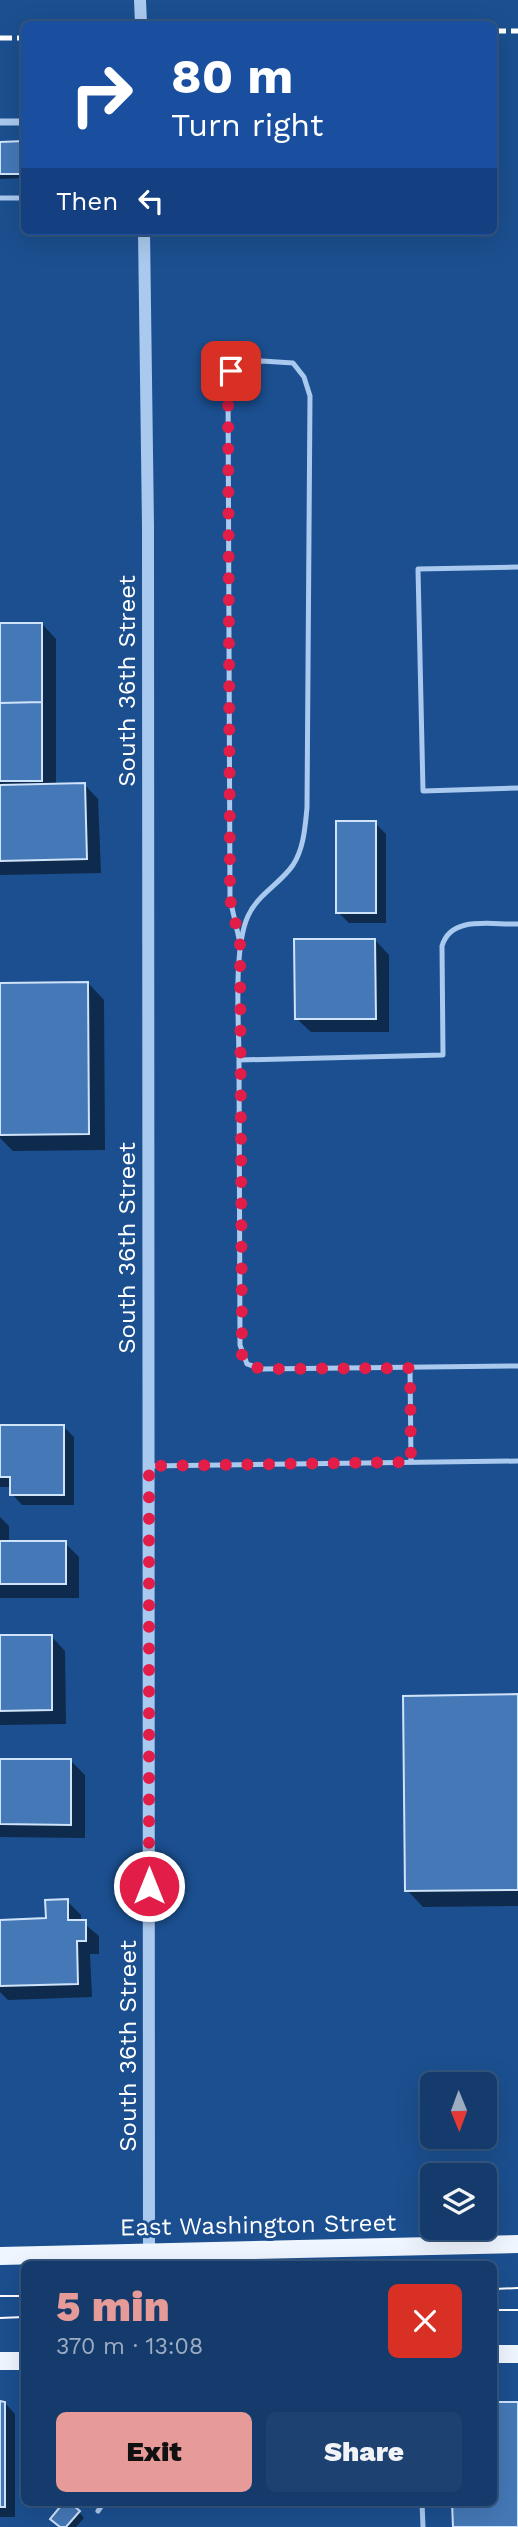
<!DOCTYPE html>
<meta charset="utf-8">
<style>
:root{--surface:#143b6b;--page:#1d4271;--text:#f1f3f6;--muted:#9dadc1;--line:#33557e;--accent:#e69b98}
body{margin:0;font-family:"Work Sans",sans-serif;background:var(--page);color:var(--text);height:100vh;display:flex;flex-direction:column;font-size:26px;white-space:nowrap}
*{box-sizing:border-box;margin:0}
p{font-size:23px;color:var(--muted)}
.icon{flex:none;width:38px;height:38px;fill:none;stroke:currentColor;stroke-width:2;stroke-linecap:round;stroke-linejoin:round}
.map{position:relative;flex:1;overflow:hidden}
.drawer{position:absolute;left:21px;top:2261px;width:476px;height:245px;display:flex;flex-direction:column;background:var(--surface);border-radius:10px;box-shadow:0 7px 28px #0002,0 0 0 2px var(--line)}
.drawer>*{flex:none}
.guide{position:absolute;left:21px;top:21px;width:476px;height:214px;border-radius:10px;box-shadow:0 7px 28px #0002,0 0 0 2px var(--line);background:#1a4fa0;color:#fff;overflow:hidden}
.needle{width:46px;rotate:179deg}
.tools{position:absolute;left:420px;top:2072px;display:grid;gap:14px}
.tools a{display:grid;place-items:center;width:77px;height:77px;border-radius:10px;background:var(--surface);box-shadow:0 7px 28px #0002,0 0 0 2px var(--line);font-size:35px}
.pin{position:absolute;display:grid;place-items:center;width:60px;height:60px;color:#fff;margin:-30px;border-radius:14px;box-shadow:0 4px 10px #0006}
.me{position:absolute;width:77px;margin:-38px;rotate:0deg;stroke-linejoin:round;filter:drop-shadow(0 0 5px #0008)}
.turn{display:flex;align-items:center;gap:24px;height:147px;padding:0 35px;font-size:32px}
.turn .icon{width:91px;height:91px;stroke-width:2.5}
.turn b{display:block;font-size:49px;line-height:60px}
.then{display:flex;align-items:center;height:66px;padding:0 35px;background:#0003;gap:14px;font-size:26px}
.round{display:grid;place-items:center;flex:none;width:74px;height:74px;border-radius:10px;background:var(--page)}
.overview{display:flex;align-items:center;justify-content:space-between;height:119px;padding:0 35px}
h1{font-size:42px;font-weight:800;line-height:52px;color:var(--accent)}
.action{display:flex;gap:14px;margin-top:auto;padding:14px 35px}
.action a{flex:1;height:80px;border-radius:10px;background:var(--accent);color:#111;font-size:28px;font-weight:800;line-height:80px;text-align:center}
.action a+a{background:var(--page);color:var(--text)}
.map>svg:first-child{display:block}
.shadow{fill:#0007}
.building{fill:#4478b7;stroke:#cfe3fa;stroke-width:2}
.lines{fill:none;stroke-linecap:round;stroke-linejoin:round}
.service{stroke:#a9c9ee;stroke-width:5}
.minor{stroke:#a9c9ee;stroke-width:7}
.tertiary{stroke:#a9c9ee;stroke-width:12}
.primary{stroke:#f0f6ff;stroke-width:18}
.tram{stroke:#fff;stroke-width:2}
.rail{stroke:#fff;stroke-width:5;stroke-dasharray:12 5;stroke-linecap:butt}
.route{stroke:#e11d48;stroke-width:12;stroke-dasharray:0 21.6}
.labels{text-anchor:middle;stroke-width:6;stroke-linejoin:round;paint-order:stroke}
.street-label{font-size:24px;fill:#fff;stroke:#1b4f8f}
</style>
<div class="map">
<svg width="518" height="2527" viewBox="0 0 518 2527">
<rect width="100%" height="100%" fill="#1b4f8f"/>
<!-- shadow -->
<path class="shadow" d="M 24,143 L 24,178 L 0,179 L 0,144 Z
M 42,624 L 56,639 L 56,785 L 84,784 L 98,799 L 101,873 L 0,875 L 0,625 Z
M 375,823 L 386,834 L 386,923 L 349,923 L 338,912 Z
M 375,940 L 389,955 L 389,1032 L 311,1032 L 296,1018 Z
M 88,983 L 104,1000 L 105,1150 L 13,1151 L 0,1138 L 0,984 Z
M 63,1426 L 74,1437 L 74,1505 L 22,1505 L 12,1494 L 12,1487 L 0,1487 L 0,1427 Z
M 0,1517 L 9,1526 L 9,1543 L 65,1543 L 79,1557 L 79,1598 L 0,1598 Z
M 51,1636 L 65,1651 L 66,1724 L 0,1725 L 0,1637 Z
M 518,1696 L 518,1906 L 423,1907 L 407,1890 Z
M 0,1760 L 71,1761 L 85,1775 L 85,1838 L 0,1837 Z
M 67,1901 L 81,1915 L 81,1921 L 99,1936 L 99,1954 L 90,1954 L 92,1997 L 8,2000 L 0,1992 L 0,1922 L 48,1920 Z
M 0,2403 L 5,2403 L 15,2414 L 15,2517 L 0,2517 Z
M 518,2403 L 518,2527 L 454,2527 L 494,2502 L 494,2404 Z
M 79,2512 L 84,2518 L 76,2527 L 62,2527 Z"/>
<!-- building -->
<path class="building" d="M 24,141 L 24,174 L 0,174 L 0,142 Z
M 0,623 L 42,623 L 42,702 L 0,703 Z
M 42,702 L 42,781 L 0,781 L 0,703 Z
M 85,783 L 87,859 L 0,861 L 0,785 Z
M 336,821 L 376,821 L 376,913 L 336,913 Z
M 294,939 L 375,939 L 376,1019 L 295,1019 Z
M 88,982 L 89,1134 L 0,1135 L 0,983 Z
M 0,1425 L 64,1425 L 64,1495 L 10,1495 L 10,1477 L 0,1477 Z
M 0,1541 L 66,1541 L 66,1584 L 0,1584 Z
M 0,1635 L 52,1635 L 52,1710 L 0,1711 Z
M 518,1694 L 518,1890 L 405,1891 L 403,1696 Z
M 0,1759 L 71,1759 L 71,1825 L 0,1824 Z
M 68,1899 L 68,1920 L 86,1920 L 86,1941 L 77,1941 L 78,1984 L 0,1986 L 0,1920 L 46,1918 L 45,1900 Z
M 0,2401 L 5,2402 L 5,2507 L 0,2507 Z
M 494,2402 L 518,2402 L 518,2527 L 453,2527 L 452,2502 L 494,2502 Z
M 64,2502 L 69,2502 L 80,2511 L 66,2527 L 60,2527 L 50,2519 Z"/>
<g class="lines">
<!-- service -->
<path class="service" d="M 0,198 L 24,198
M 518,567 L 418,569 L 423,791 L 518,788
M 240,943 L 230,899 L 228,381 L 235,365 L 262,361 L 293,363 L 304,377 L 310,396 L 307,808 C 305,827 304,848 293,865 C 280,884 258,894 248,916 C 233,949 239,1023 239,1060 L 443,1055 L 442,946 C 451,915 491,925 518,924
M 239,1060 L 240,1345 L 247,1364 L 261,1369 L 518,1366
M 410,1368 L 411,1462
M 149,1466 L 518,1461
M 422,2502 L 423,2527
M 98,2511 L 104,2502"/>
<!-- minor -->
<path class="minor" d="M 0,122 L 24,122"/>
<!-- tertiary -->
<path class="tertiary" d="M 140,0 L 141,24
M 144,231 L 148,526 L 149,2264"/>
<!-- primary -->
<path class="primary" d="M 0,2256 L 518,2244
M 494,2354 L 518,2354
M 0,2361 L 24,2361"/>
<!-- tram -->
<path class="tram" d="M 494,2289 L 518,2288
M 0,2296 L 24,2296
M 494,2310 L 518,2310
M 0,2318 L 24,2317"/>
<!-- rail -->
<path class="rail" d="M 494,31 L 518,31
M 0,38 L 24,38"/>
</g>
<g class="lines">
<!-- route -->
<path class="route" d="M 149,1886 L 149,1466 L 411,1462 L 410,1368 L 261,1369 L 247,1364 L 242,1355 L 240,943 L 230,899 L 228,381 L 231,371"/>
</g>
<g class="labels">
<!-- street labels -->
<g class="street-label">
<text transform="translate(127 681) rotate(-90)" y="8">South 36th Street</text>
<text transform="translate(127 1248) rotate(-90)" y="8">South 36th Street</text>
<text transform="translate(128 2046) rotate(-90)" y="8">South 36th Street</text>
<text transform="translate(258 2225) rotate(-1)" y="8">East Washington Street</text>
</g>
</g>
</svg>
<div class="tools">
<a><svg class="needle" viewBox="-14 -14 28 28"><path d="M0-13l5 13h-10z" fill="#e53935"/><path d="M0 13l5-13h-10z" fill="#9dadc1"/></svg></a>
<a><svg class="icon" aria-label="layers" viewBox="0 0 24 24"><path d="M12 4l9 5-9 5-9-5zM3 14l9 5 9-5"/></svg></a>
</div>
<div class="pin" style="left:231px;top:371px;background:#d93025"><svg class="icon" aria-label="arrive" viewBox="0 0 24 24"><path d="M6 21V4h12l-3 4 3 4H6"/></svg></div>
<svg class="me" style="left:149px;top:1886px" viewBox="-20 -20 40 40"><circle r="17" fill="#e11d48" stroke="#fff" stroke-width="3"/><path d="M0-11L8 9 0 5-8 9z" fill="#fff"/></svg>
<div class="guide">
<div class="turn"><svg class="icon" aria-label="right" viewBox="0 0 24 24"><path d="M7 20v-9h11M14 6l5 5-5 5"/></svg><div><b>80 m</b>Turn right</div></div>
<div class="then">Then<svg class="icon" aria-label="left" viewBox="0 0 24 24"><path d="M17 20v-9H6M10 6l-5 5 5 5"/></svg></div>
</div>
<section class="drawer">
<div class="overview"><div><h1>5 min</h1><p>370 m · 13:08</p></div><a class="round" style="background:#d93025;color:#fff"><svg class="icon" aria-label="close" viewBox="0 0 24 24"><path d="M6 6l12 12M18 6L6 18"/></svg></a></div>
<div class="action"><a>Exit</a><a>Share</a></div>
</section>
</div>
